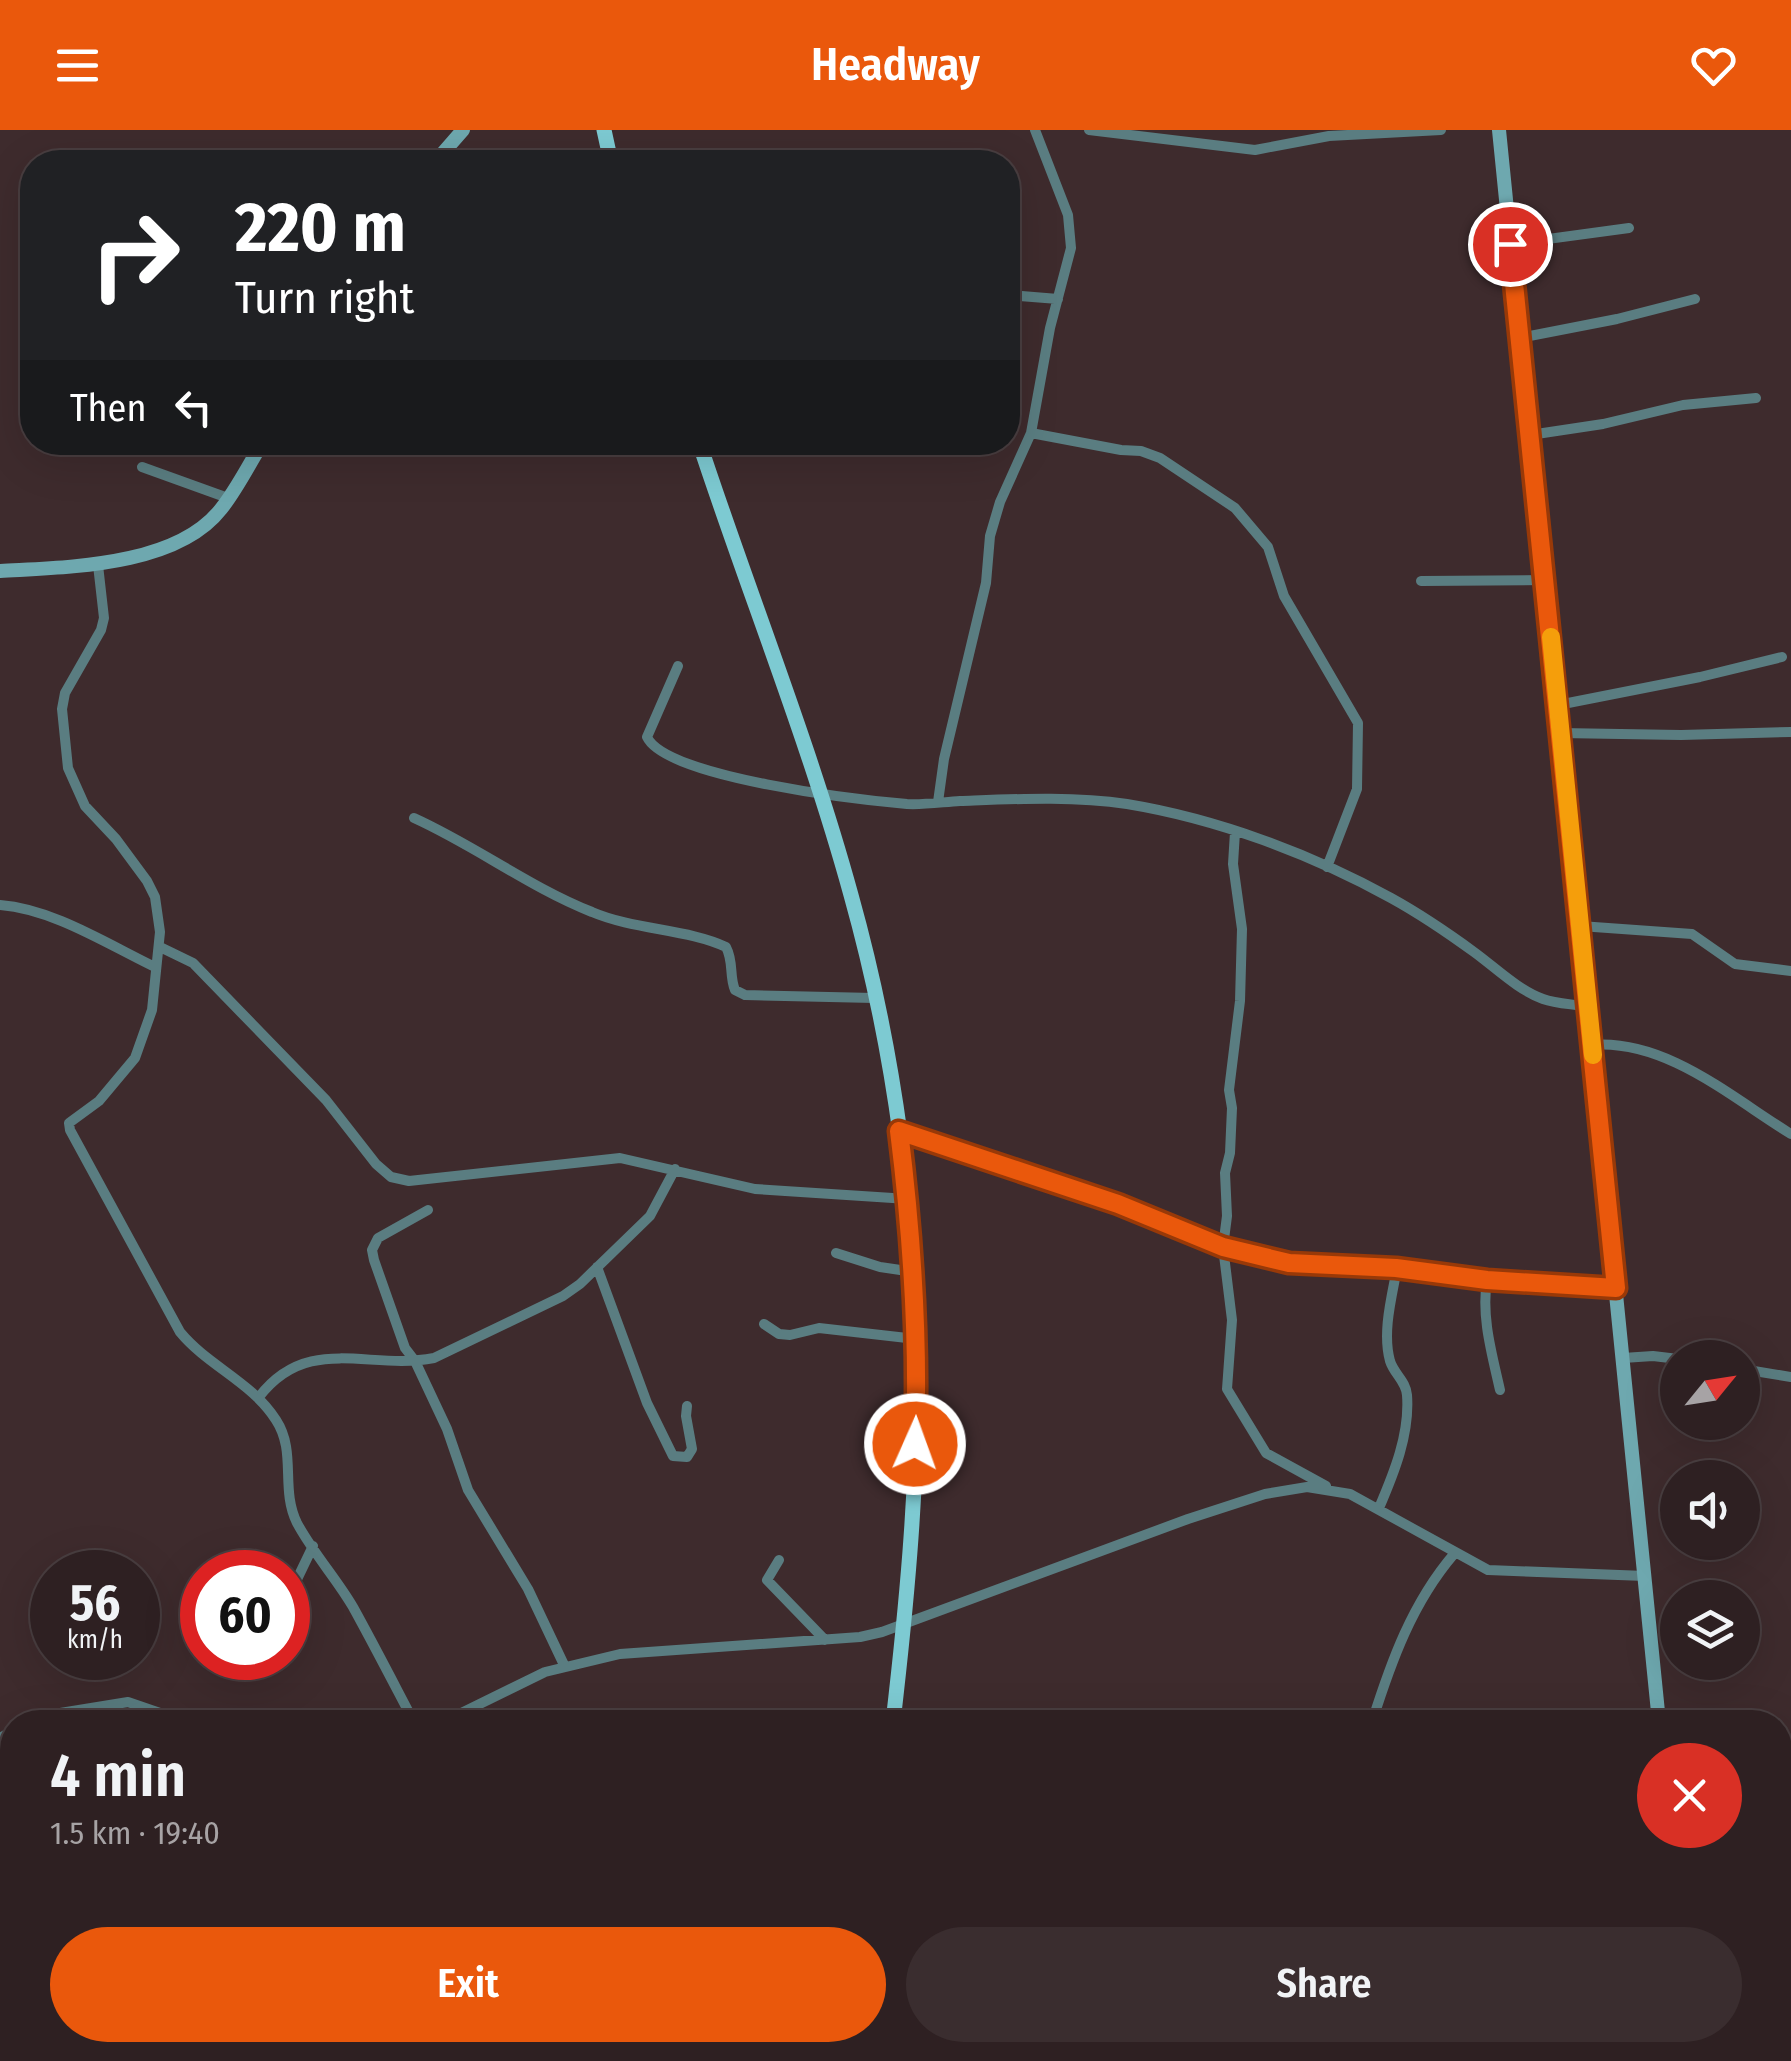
<!DOCTYPE html>
<meta charset="utf-8">
<style>
:root{--surface:#2e2022;--page:#3a2d2f;--text:#f1f3f6;--muted:#a7a3a5;--line:#493e40;--accent:#ea580c}
body{margin:0;font-family:"Fira Sans Condensed",sans-serif;background:var(--page);color:var(--text);height:100vh;display:flex;flex-direction:column;font-size:38px;white-space:nowrap}
*{box-sizing:border-box;margin:0}
p{font-size:32px;color:var(--muted)}
.icon{flex:none;width:55px;height:55px;fill:none;stroke:currentColor;stroke-width:2;stroke-linecap:round;stroke-linejoin:round}
.map{position:relative;flex:1;overflow:hidden}
.drawer{position:absolute;left:0px;top:1580px;width:1792px;height:352px;display:flex;flex-direction:column;background:var(--surface);border-radius:40px 40px 0 0;box-shadow:0 10px 40px #0002,0 0 0 2px var(--line)}
.drawer>*{flex:none}
.guide{position:absolute;left:20px;top:20px;width:1000px;height:305px;border-radius:40px;box-shadow:0 10px 40px #0002,0 0 0 2px var(--line);background:#202124;color:#fff;overflow:hidden}
.needle{width:65px;rotate:60deg}
.buttons{position:absolute;left:1660px;top:1210px;display:grid;gap:20px}
.buttons a{display:grid;place-items:center;width:100px;height:100px;border-radius:50%;background:var(--surface);box-shadow:0 10px 40px #0002,0 0 0 2px var(--line);font-size:50px}
.speed{position:absolute;left:30px;top:1420px;display:flex;gap:20px;font-size:50px;font-weight:700;text-align:center}
.speed>*{display:grid;place-content:center;width:130px;height:130px;border-radius:50%;background:var(--surface);box-shadow:0 10px 40px #0002,0 0 0 2px var(--line);line-height:1}
.speed small{font-size:25px;font-weight:400}
.speed .limit{border:15px solid #d22;background:#fff;color:#111}
.pin{position:absolute;display:grid;place-items:center;width:85px;height:85px;color:#fff;margin:-42px;border:5px solid #fff;border-radius:50%;box-shadow:0 2px 10px #0007}
.me{position:absolute;width:110px;margin:-55px;rotate:2deg;stroke-linejoin:round;filter:drop-shadow(0 0 8px #0008)}
.turn{display:flex;align-items:center;gap:35px;height:210px;padding:0 50px;font-size:45px}
.turn .icon{width:130px;height:130px;stroke-width:2.5}
.turn b{display:block;font-size:70px;line-height:85px}
.then{display:flex;align-items:center;height:95px;padding:0 50px;background:#0003;gap:20px;font-size:38px}
.round{display:grid;place-items:center;flex:none;width:105px;height:105px;border-radius:52px;background:var(--page)}
.headline{display:flex;align-items:center;justify-content:space-between;height:170px;padding:0 50px}
h1{font-size:60px;font-weight:600;line-height:75px}
.cta{display:flex;gap:20px;margin-top:auto;padding:20px 50px}
.cta a{flex:1;height:115px;border-radius:60px;background:var(--accent);color:#fff;font-size:40px;font-weight:600;line-height:115px;text-align:center}
.cta a+a{background:var(--page);color:var(--text)}
header{display:flex;justify-content:space-between;align-items:center;height:130px;padding:0 50px;background:var(--accent);color:#fff;font-size:45px;font-weight:600}
.map>svg:first-child{display:block}
.lines{fill:none;stroke-linecap:round;stroke-linejoin:round}
.minor{stroke:#5a7d81;stroke-width:10}
.secondary{stroke:#6ea8af;stroke-width:14}
.primary{stroke:#7dcad2;stroke-width:15}
.route-casing{stroke:#983908;stroke-width:25}
.route{stroke:#ea580c;stroke-width:18}
.slow{stroke:#f59e0b;stroke-width:18}
</style>
<header><svg class="icon" aria-label="menu" viewBox="0 0 24 24"><path d="M4 6h16M4 12h16M4 18h16"/></svg>Headway<svg class="icon" aria-label="heart" viewBox="0 0 24 24"><path d="M12 20l-8-8c-3-5 5-10 8-4 3-6 11-1 8 4z"/></svg></header>
<div class="map">
<svg width="1791" height="1931" viewBox="0 0 1791 1931">
<rect width="100%" height="100%" fill="#3e2b2d"/>
<g class="lines">
<!-- minor -->
<path class="minor" d="M 1089,0 L 1255,20 L 1329,6 L 1441,0
M 767,32 L 780,32
M 1511,114 L 1629,98
M 1008,165 L 1058,169
M 1520,208 L 1617,189 L 1695,169
M 1031,303 L 1121,320 L 1141,321 L 1160,328 L 1235,378 L 1268,417 L 1284,466 L 1358,593 L 1357,659 L 1327,737
M 1530,305 L 1603,294 L 1683,275 L 1756,268
M 142,337 L 228,368
M 98,435 L 104,488 L 101,500 L 65,563 L 62,579 L 68,638 L 85,676 L 116,709 L 147,751 L 155,767 L 160,802 L 152,880 L 135,928 L 99,971 L 69,993 L 70,1000 L 180,1202 C 208,1236 252,1252 276,1290 C 297,1322 280,1359 297,1393 C 313,1423 336,1448 353,1477 C 374,1515 394,1554 414,1592
M 1421,451 L 1545,450
M 678,536 L 647,607 C 666,648 861,670 907,674 C 924,675 943,672 960,671 C 1016,669 1072,666 1127,674 C 1218,689 1311,724 1391,768 C 1420,784 1448,803 1474,822 C 1496,838 1518,860 1543,869 C 1557,874 1574,874 1588,877
M 1558,575 L 1700,547 L 1782,527
M 1560,603 L 1681,605 L 1791,602
M 938,672 L 944,629 L 986,453 L 990,406 L 1000,372 L 1031,303 L 1050,198 L 1071,118 L 1068,85 L 1035,0
M 414,688 C 476,716 529,757 592,782 C 634,800 688,799 726,817 C 734,832 729,846 735,860 L 745,865 L 874,868
M 1235,702 L 1233,734 L 1242,799 L 1240,871 L 1229,960 L 1232,978 L 1230,1023 L 1225,1043 L 1227,1086 L 1223,1117 L 1232,1190 L 1227,1259 L 1266,1323 L 1326,1356
M 0,775 C 53,779 107,814 155,837
M 1580,796 L 1692,804 L 1735,834 L 1791,841
M 160,817 L 193,833 L 326,970 L 376,1034 L 391,1047 L 409,1051 L 620,1028 L 755,1059 L 908,1069
M 1592,915 C 1666,909 1732,968 1791,1004
M 899,1001 L 1118,1075 L 1223,1117 L 1289,1133 L 1397,1138 L 1487,1150 L 1616,1158
M 428,1080 L 378,1108 L 372,1120 L 374,1130 L 405,1218 L 415,1231 L 447,1299 L 468,1360 L 528,1459 L 565,1537
M 836,1123 L 880,1137 L 914,1142
M 597,1137 L 647,1273 L 673,1326 L 687,1327 L 692,1319 L 686,1286 L 687,1276
M 1487,1150 C 1481,1187 1492,1224 1500,1260
M 764,1194 L 779,1204 L 790,1205 L 819,1198 L 916,1209
M 1623,1228 L 1653,1226 L 1678,1229
M 1742,1239 L 1791,1247
M 259,1267 C 308,1203 369,1241 434,1228 L 563,1166 L 580,1154 L 650,1086 L 675,1039
M 1379,1378 C 1394,1343 1410,1304 1407,1265 C 1406,1251 1394,1244 1390,1231 C 1382,1202 1392,1166 1397,1138
M 779,1430 L 767,1450 L 825,1510
M 288,1468 L 313,1416
M 234,1529 L 236,1528
M 28,1592 L 48,1585 L 128,1572 L 160,1583 L 209,1592
M 443,1592 L 545,1542 L 620,1524 L 860,1507 L 882,1502 L 1188,1389 L 1265,1364 L 1307,1357 L 1350,1364 L 1488,1440 L 1645,1446
M 1372,1592 C 1391,1532 1412,1473 1454,1424
M 0,1608 L 12,1601
M 1787,1706 L 1791,1747
M 1788,1816 L 1791,1786
M 1780,1833 L 1788,1925
M 929,1920 L 935,1931
M 147,1931 L 160,1920
M 279,1931 L 280,1920
M 498,1931 L 503,1920
M 1155,1931 L 1159,1920
M 1252,1931 L 1253,1920"/>
<!-- secondary -->
<path class="secondary" d="M 1499,0 L 1659,1592
M 435,32 L 463,0
M 0,441 C 66,437 176,437 221,379 C 237,359 249,334 263,312
M 1694,1920 L 1695,1931"/>
<!-- primary -->
<path class="primary" d="M 604,0 L 611,32
M 699,312 C 749,464 809,612 851,765 C 895,922 917,1090 917,1252 C 917,1366 906,1480 893,1592
M 850,1931 L 852,1920"/>
</g>
<g class="lines">
<defs>
<path id="route" d="M 915,1314 C 919,1209 912,1105 899,1001 L 1118,1074 L 1223,1117 L 1289,1133 L 1396,1138 L 1487,1150 L 1616,1158 L 1510,114"/>
</defs>
<!-- route casing -->
<use href="#route" class="route-casing"/>
<!-- route -->
<use href="#route" class="route"/>
<!-- slow -->
<path class="slow" d="M 1551,507 L 1593,925"/>
</g>
</svg>
<div class="buttons">
<a><svg class="needle" viewBox="-14 -14 28 28"><path d="M0-13l5 13h-10z" fill="#e53935"/><path d="M0 13l5-13h-10z" fill="#a7a3a5"/></svg></a>
<a><svg class="icon" aria-label="sound" viewBox="0 0 24 24"><path d="M4 9h4l5-4v14l-5-4H4zM17 9q2 3 0 6"/></svg></a>
<a><svg class="icon" aria-label="layers" viewBox="0 0 24 24"><path d="M12 4l9 5-9 5-9-5zM3 14l9 5 9-5"/></svg></a>
</div>
<div class="speed"><div>56<small>km/h</small></div><div class="limit">60</div></div>
<div class="pin" style="left:1510px;top:114px;background:#d93025"><svg class="icon" aria-label="arrive" viewBox="0 0 24 24"><path d="M6 21V4h12l-3 4 3 4H6"/></svg></div>
<svg class="me" style="left:915px;top:1314px" viewBox="-20 -20 40 40"><circle r="17" fill="#ea580c" stroke="#fff" stroke-width="3"/><path d="M0-11L8 9 0 5-8 9z" fill="#fff"/></svg>
<div class="guide">
<div class="turn"><svg class="icon" aria-label="right" viewBox="0 0 24 24"><path d="M7 20v-9h11M14 6l5 5-5 5"/></svg><div><b>220 m</b>Turn right</div></div>
<div class="then">Then<svg class="icon" aria-label="left" viewBox="0 0 24 24"><path d="M17 20v-9H6M10 6l-5 5 5 5"/></svg></div>
</div>
<section class="drawer">
<div class="headline"><div><h1>4 min</h1><p>1.5 km · 19:40</p></div><a class="round" style="background:#d93025;color:#fff"><svg class="icon" aria-label="close" viewBox="0 0 24 24"><path d="M6 6l12 12M18 6L6 18"/></svg></a></div>
<div class="cta"><a>Exit</a><a>Share</a></div>
</section>
</div>
